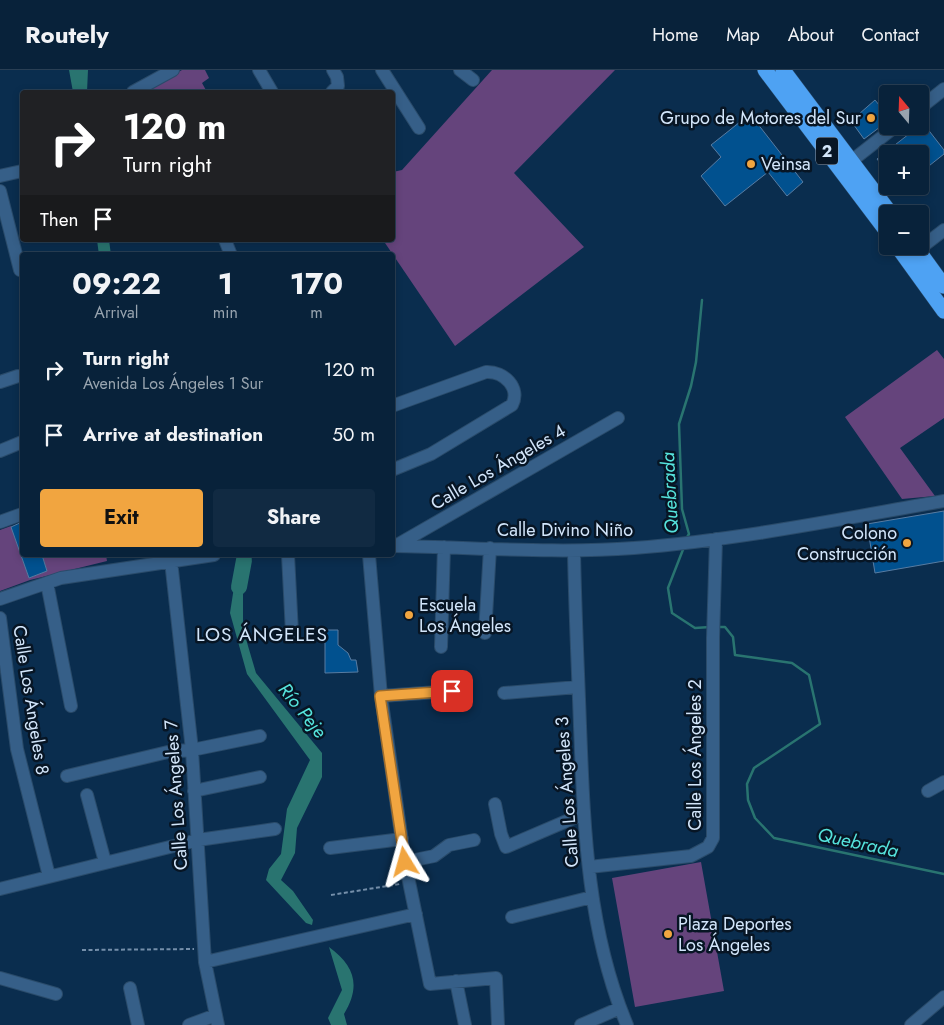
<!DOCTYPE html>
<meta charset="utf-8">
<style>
:root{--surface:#08223a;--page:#112a42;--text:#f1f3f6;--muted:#98a4af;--line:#293f54;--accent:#f1a540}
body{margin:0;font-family:Jost,sans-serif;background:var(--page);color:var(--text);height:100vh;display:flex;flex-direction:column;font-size:19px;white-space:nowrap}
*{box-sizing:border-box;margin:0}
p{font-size:16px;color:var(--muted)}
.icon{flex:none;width:28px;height:28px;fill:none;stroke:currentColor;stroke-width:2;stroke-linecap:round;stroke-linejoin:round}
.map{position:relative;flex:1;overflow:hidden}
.drawer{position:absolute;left:20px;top:182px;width:375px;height:305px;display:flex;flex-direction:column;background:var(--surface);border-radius:5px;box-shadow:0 2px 8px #0003,0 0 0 1px var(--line)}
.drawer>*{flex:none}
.banner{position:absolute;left:20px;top:20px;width:375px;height:152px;border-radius:5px;box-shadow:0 2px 8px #0003,0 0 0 1px var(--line);background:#202124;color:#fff;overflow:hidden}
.needle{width:32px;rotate:341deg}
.buttons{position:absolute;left:879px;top:15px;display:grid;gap:10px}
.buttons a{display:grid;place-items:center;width:50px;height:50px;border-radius:5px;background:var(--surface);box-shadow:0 2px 8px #0003,0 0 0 1px var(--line);font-size:25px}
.pin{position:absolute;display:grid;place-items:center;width:42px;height:42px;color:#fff;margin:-21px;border-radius:10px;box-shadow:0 2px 8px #0006}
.me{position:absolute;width:55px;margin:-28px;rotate:352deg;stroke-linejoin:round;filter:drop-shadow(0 0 4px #0008)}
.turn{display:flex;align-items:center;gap:18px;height:105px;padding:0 20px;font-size:22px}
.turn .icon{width:65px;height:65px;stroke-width:2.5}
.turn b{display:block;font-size:35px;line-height:42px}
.then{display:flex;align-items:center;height:48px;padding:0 20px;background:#0003;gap:10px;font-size:19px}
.eta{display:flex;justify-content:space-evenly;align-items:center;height:85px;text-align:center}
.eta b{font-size:30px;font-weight:700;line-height:35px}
.action{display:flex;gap:10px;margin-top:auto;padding:10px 20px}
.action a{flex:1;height:58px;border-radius:5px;background:var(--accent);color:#111;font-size:20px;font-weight:700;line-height:58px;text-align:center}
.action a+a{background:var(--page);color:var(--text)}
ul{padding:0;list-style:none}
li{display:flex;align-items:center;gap:15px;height:65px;padding:0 20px}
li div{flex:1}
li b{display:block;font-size:19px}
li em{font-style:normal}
header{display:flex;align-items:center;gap:30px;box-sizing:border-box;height:70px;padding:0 25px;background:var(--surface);border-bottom:1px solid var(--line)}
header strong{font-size:24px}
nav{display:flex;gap:28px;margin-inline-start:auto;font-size:18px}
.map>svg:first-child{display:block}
.green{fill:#65447c}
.water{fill:#297470}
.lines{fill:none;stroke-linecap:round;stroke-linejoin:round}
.stream{stroke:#297470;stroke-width:2.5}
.river{stroke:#297470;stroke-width:16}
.building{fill:#01518f;stroke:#587ca2}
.minor-casing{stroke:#2a4b6a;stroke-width:14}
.highway-casing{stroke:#2a4b6a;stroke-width:16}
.path{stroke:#758faa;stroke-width:2;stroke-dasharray:4 2.5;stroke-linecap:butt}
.minor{stroke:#365f88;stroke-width:12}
.highway{stroke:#4ea2f3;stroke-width:15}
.route-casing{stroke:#9d6b2a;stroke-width:12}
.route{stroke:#f1a540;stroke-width:9}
.poi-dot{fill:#f1a540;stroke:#071524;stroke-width:2}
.labels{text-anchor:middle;stroke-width:5;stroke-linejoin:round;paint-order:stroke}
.shield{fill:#071524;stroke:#96a7ba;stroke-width:1}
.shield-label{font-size:16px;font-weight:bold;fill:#d3e6fb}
.poi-label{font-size:18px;fill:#d3e6fb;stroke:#071524;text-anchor:start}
.street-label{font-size:18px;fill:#d3e6fb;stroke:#071524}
.water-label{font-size:19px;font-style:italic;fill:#55e3dc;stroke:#071524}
.neighbourhood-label{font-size:19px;letter-spacing:1px;fill:#d3e6fb;stroke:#071524}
</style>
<header>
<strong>Routely</strong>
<nav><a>Home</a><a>Map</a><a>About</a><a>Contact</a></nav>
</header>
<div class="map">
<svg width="944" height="955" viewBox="0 0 944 955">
<rect width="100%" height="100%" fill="#0a2d4e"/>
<!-- green -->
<path class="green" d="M 182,0 L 205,0 L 209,8 L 202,13 L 207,22 L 141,22 Z
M 492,0 L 615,0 L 514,103 L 584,177 L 455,276 L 383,170 L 392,170 L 393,102 L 402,100 Z
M 937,280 L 944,289 L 944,348 L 900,378 L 935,426 L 902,429 L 845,347 Z
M 11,456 L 29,508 L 47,501 L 43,488 L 52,485 L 106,485 L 107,491 L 30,510 L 0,521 L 0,460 Z
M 701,792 L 724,921 L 635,937 L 612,808 Z"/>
<!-- water -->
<path class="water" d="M 69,0 L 88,0 L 87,22 L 73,22 Z
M 97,170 L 109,170 L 111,185 L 99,185 Z
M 243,496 L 243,559 L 256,603 L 322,683 L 322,707 L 297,758 L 295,783 L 281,810 L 293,821 L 313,850 L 312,855 L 306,853 L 266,810 L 269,799 L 281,784 L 287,739 L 310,690 L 247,604 L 230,543 L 234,517 Z
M 329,877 C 355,896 361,916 344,944 L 347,955 L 331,955 L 328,948 L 342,920 Z"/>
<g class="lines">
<!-- stream -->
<path class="stream" d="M 686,469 L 689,464 L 682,439 L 679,354 L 691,316 L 696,292 L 702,230
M 684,477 L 668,518 L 672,543 L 695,558 L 710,557
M 718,557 L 725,557 L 733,567 L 735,585 L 792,593 L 809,605 L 820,654 L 754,698 L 747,714 L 748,730 L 755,748 L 774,768 L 944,804"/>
<!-- river -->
<path class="river" d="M 239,517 L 244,490"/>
</g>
<!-- building -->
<path class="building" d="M 875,30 L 888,46 L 888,51 L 864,69 L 851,51 Z
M 750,44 L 803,112 L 787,126 L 768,102 L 725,136 L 701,106 L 721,87 L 711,75 Z
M 923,53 L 944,80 L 944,84 L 920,103 L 920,84 L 888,84 L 888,103 L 877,89 Z
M 944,441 L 944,491 L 875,503 L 867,454 Z
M 22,452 L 22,485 L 42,485 L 47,501 L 29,508 L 11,457 Z
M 325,560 L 338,560 L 338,575 L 348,583 L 351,590 L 356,590 L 358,602 L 325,603 Z"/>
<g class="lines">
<defs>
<path id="minor" d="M 259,0 L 272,22
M 382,0 L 419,58
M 460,0 L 473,10
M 133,22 L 173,0
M 332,22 L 338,16 L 337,7 L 333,0
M 920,38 L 944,19
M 845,96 L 896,56
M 0,106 L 22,101
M 0,121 L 20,200
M 225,170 L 231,185
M 910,186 L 944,160
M 0,312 L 18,306
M 392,336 L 486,302 C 504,301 521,318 512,335 L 431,384 L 392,400
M 0,381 L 22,372
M 0,452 L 22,444
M 397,475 L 618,348
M 392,476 C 473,477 554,484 634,478 C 738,470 841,449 944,431
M 574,481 C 575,540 578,598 580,656 C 584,757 587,860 627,955
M 288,485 L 292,563
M 369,485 L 381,626 L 405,792 L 430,914 L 496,908 L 498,955
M 171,491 L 192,680 L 205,892 L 218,955
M 47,513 L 71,636
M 0,529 L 61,508 L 214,485
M 0,548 L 17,679 L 49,806
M 485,563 L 490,478
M 441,577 L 444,477
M 504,623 L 578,617
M 381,626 L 452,621
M 67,706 L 172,681 L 192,680 L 260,666
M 194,721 L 260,707
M 928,721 L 944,712
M 87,725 L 105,792
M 495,734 L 501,764 L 506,777 L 583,744
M 330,778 L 402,769
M 405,792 L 434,786 L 449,775 L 474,770
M 589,797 L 691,786 L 708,777 L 713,768 L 713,568 L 716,469
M 0,819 L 198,770 L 275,759
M 512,847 L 592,827
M 205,892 L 416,844
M 0,908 L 56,924
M 456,911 L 465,955
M 130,918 L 138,955
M 189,955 L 216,945
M 581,955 L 620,938
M 911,955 L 944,927"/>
<path id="highway" d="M 765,0 L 888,163
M 783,0 L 891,144
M 897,176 L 944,241
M 915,176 L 944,216"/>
</defs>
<!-- minor casing -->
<use href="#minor" class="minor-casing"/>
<!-- highway casing -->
<use href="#highway" class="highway-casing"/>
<!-- path -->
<path class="path" d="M 331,825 L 400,814
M 82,880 L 194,879"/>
<!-- minor -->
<use href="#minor" class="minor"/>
<!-- highway -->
<use href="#highway" class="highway"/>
</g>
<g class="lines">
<defs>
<path id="route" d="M 405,792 L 380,626 L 452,621"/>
</defs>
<!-- route casing -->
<use href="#route" class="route-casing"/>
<!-- route -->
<use href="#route" class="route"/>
</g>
<!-- markers -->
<g class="poi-dot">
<circle cx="871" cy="48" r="5"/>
<circle cx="751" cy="94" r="5"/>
<circle cx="907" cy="473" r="5"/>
<circle cx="409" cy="545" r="5"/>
<circle cx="668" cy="864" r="5"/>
</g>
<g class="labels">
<!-- shield labels -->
<rect class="shield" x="816" y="67.5" width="22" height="27" rx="4"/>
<g class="shield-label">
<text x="827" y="87">2</text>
</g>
<!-- poi labels -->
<g class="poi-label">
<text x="861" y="54" text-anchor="end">Grupo de Motores del Sur</text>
<text x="761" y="100">Veinsa</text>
<text x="897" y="469" text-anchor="end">Colono<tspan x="897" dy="21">Construcción</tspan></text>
<text x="419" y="541">Escuela<tspan x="419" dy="21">Los Ángeles</tspan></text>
<text x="678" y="860">Plaza Deportes<tspan x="678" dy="21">Los Ángeles</tspan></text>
</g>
<!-- street labels -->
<g class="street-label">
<text transform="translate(498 397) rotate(-30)" y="6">Calle Los Ángeles 4</text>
<text x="565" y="466">Calle Divino Niño</text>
<text transform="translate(31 630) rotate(81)" y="6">Calle Los Ángeles 8</text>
<text transform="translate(695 685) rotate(-90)" y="6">Calle Los Ángeles 2</text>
<text transform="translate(567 722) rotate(-94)" y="6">Calle Los Ángeles 3</text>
<text transform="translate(176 725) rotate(-94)" y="6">Calle Los Ángeles 7</text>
</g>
<!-- water labels -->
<g class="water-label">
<text transform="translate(669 423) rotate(-93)" y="7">Quebrada</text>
<text transform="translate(303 640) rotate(51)" y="7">Río Peje</text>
<text transform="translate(858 772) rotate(12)" y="7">Quebrada</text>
</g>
<!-- neighbourhood labels -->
<g class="neighbourhood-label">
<text x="262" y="571">LOS ÁNGELES</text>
</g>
</g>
</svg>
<div class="buttons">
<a><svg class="needle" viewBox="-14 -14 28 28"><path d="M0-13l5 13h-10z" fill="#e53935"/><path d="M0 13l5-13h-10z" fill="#98a4af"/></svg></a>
<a>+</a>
<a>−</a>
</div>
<div class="pin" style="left:452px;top:621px;background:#d93025"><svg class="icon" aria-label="arrive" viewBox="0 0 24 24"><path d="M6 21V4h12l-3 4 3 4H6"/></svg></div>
<svg class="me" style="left:405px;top:792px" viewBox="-20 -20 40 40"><path d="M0-17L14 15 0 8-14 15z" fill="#f1a540" stroke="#fff" stroke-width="4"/></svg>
<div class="banner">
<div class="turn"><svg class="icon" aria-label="right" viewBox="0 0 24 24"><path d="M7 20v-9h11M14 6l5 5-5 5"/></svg><div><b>120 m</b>Turn right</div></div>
<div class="then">Then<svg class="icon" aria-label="arrive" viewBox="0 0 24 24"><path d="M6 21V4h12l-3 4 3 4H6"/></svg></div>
</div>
<section class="drawer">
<div class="eta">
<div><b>09:22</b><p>Arrival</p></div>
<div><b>1</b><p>min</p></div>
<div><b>170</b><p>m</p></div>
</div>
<ul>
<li><svg class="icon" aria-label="right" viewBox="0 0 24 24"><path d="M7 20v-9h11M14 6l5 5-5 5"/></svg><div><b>Turn right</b><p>Avenida Los Ángeles 1 Sur</p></div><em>120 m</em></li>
<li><svg class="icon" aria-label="arrive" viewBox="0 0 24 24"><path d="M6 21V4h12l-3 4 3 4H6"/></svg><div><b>Arrive at destination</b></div><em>50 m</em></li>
</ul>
<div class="action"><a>Exit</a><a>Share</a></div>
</section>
</div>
